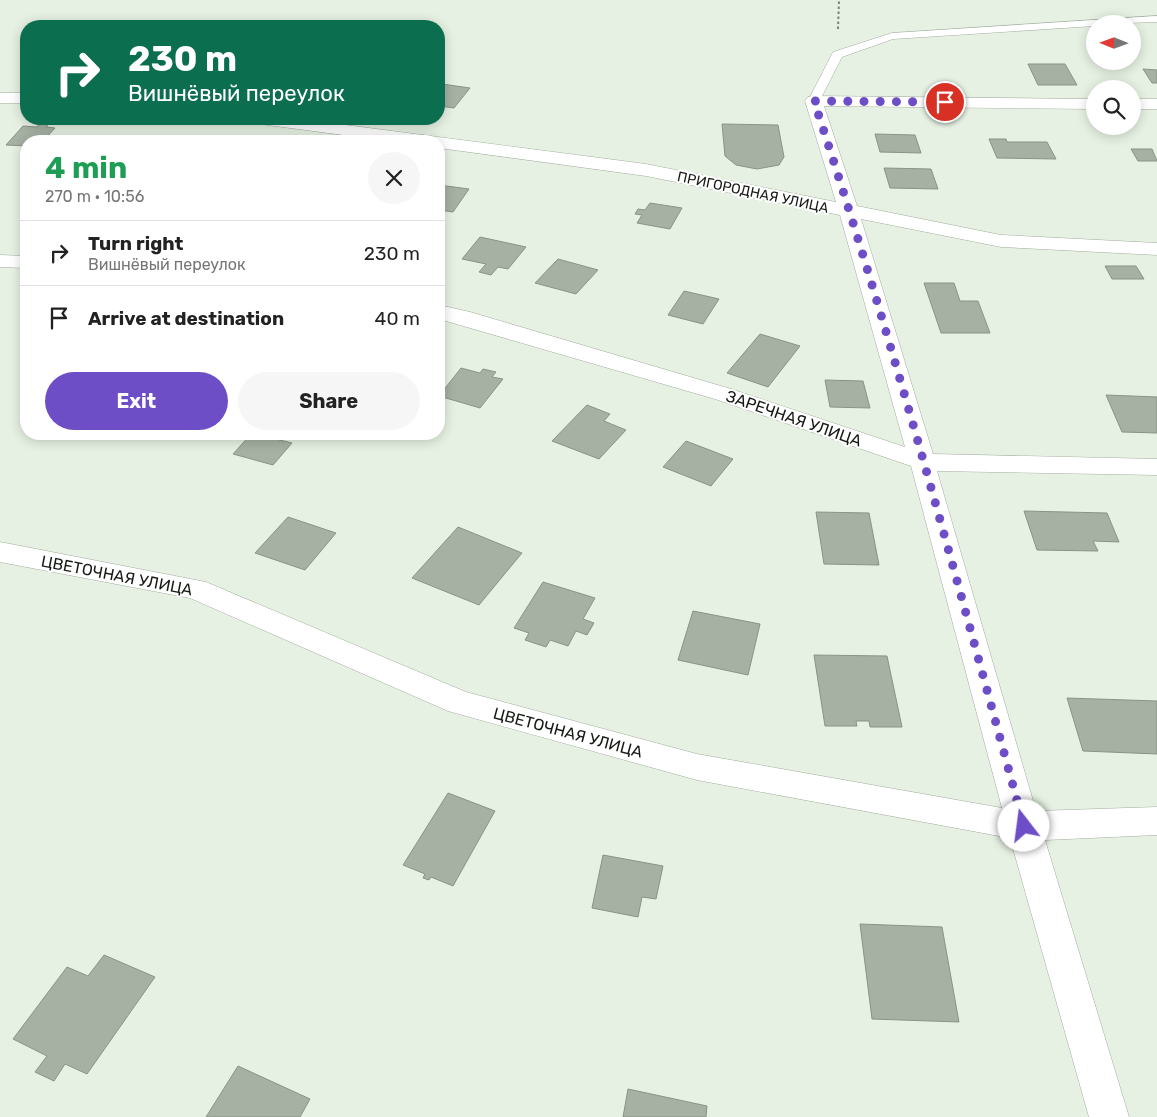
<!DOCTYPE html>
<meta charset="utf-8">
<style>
:root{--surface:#fff;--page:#f6f6f6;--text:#222;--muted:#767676;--line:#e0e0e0;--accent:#6d4ec7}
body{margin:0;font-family:Rubik,sans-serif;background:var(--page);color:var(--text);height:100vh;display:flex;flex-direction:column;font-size:19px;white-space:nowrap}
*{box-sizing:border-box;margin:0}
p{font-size:16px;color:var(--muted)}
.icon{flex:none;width:28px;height:28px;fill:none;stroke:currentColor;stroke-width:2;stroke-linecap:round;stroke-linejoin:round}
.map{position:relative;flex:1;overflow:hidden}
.sheet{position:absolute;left:20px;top:135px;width:425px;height:305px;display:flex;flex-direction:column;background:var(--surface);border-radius:20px;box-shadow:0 2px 12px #0003}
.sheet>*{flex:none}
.hud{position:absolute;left:20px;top:20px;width:425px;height:105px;border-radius:20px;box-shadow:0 2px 12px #0003;background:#0b6e4f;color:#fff;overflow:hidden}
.needle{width:32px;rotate:271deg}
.buttons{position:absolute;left:1086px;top:15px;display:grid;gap:10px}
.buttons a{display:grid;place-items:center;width:55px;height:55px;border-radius:50%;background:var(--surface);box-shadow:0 2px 12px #0003;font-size:25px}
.pin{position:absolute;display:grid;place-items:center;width:42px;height:42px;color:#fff;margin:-21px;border:2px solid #fff;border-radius:50%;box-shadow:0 1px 5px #0007}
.me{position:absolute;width:55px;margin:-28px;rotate:345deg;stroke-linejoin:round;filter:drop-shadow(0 0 4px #0008)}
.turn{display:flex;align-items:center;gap:18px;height:105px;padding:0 25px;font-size:22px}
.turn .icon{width:65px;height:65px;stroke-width:2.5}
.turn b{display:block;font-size:35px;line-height:42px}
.round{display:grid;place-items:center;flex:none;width:52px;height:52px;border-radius:26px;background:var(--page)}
.head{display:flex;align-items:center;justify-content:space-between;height:85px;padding:0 25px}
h1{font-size:30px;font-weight:700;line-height:38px;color:#1e9e55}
.action{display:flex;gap:10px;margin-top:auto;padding:10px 25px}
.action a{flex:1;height:58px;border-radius:30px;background:var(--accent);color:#fff;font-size:20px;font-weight:700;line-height:58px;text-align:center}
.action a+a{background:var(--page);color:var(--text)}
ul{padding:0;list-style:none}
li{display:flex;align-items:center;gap:15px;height:65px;padding:0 25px;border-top:1px solid var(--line)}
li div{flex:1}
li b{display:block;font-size:19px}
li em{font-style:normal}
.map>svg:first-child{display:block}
.building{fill:#a6b1a3;stroke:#899386}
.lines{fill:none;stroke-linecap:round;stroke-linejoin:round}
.lane-casing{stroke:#a2ac9e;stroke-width:1}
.street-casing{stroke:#a2ac9e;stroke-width:1}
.path{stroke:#7b8279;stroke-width:2;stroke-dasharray:2.5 2.5;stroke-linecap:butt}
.lane{fill:#fff;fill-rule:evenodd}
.street{fill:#fff;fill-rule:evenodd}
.route{stroke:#6d4ec7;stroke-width:9;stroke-dasharray:0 16.2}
.labels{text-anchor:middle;stroke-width:4;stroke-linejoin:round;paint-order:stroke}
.far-street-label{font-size:14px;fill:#161a15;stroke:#fff}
.street-label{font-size:16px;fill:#161a15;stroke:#fff}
</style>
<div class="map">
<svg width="1157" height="1117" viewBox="0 0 1157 1117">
<rect width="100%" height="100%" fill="#e6f1e3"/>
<!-- building -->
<path class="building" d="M 1028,64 L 1065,64 L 1077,85 L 1038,85 Z
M 1143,69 L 1157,70 L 1157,83 L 1152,83 Z
M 442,84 L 470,88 L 454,108 L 439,106 L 439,88 Z
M 40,123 L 49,124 L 46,127 L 55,128 L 43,141 L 26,141 L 26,146 L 6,145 L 23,126 L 37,127 Z
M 722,124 L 778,125 L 784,157 L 779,165 L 757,169 L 736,165 L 725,156 Z
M 875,134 L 915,135 L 921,153 L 880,152 Z
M 165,136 L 186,138 L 183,141 L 159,141 Z
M 989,139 L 1006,139 L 1007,142 L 1047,142 L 1056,159 L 997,158 Z
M 1131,149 L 1152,149 L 1157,161 L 1138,161 Z
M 884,168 L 931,169 L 938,189 L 890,188 Z
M 439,185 L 469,189 L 453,212 L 439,210 Z
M 650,203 L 682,208 L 670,229 L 637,223 L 642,215 L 635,214 L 638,209 L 645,210 Z
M 480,237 L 526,247 L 508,269 L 498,267 L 491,275 L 479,272 L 486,264 L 462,259 Z
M 558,259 L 598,270 L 576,294 L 535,283 Z
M 1105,266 L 1136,266 L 1144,279 L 1112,279 Z
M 924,283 L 954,283 L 960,301 L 978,301 L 990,333 L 941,333 Z
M 684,291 L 719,299 L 703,324 L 668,315 Z
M 760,334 L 800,346 L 768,387 L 727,373 Z
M 461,368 L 480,373 L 483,369 L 496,372 L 492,377 L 503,379 L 480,408 L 439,396 Z
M 825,380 L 863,381 L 870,408 L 830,407 Z
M 1106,395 L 1157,397 L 1157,433 L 1122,432 Z
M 587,405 L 610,414 L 604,421 L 626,430 L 599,459 L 552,441 Z
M 251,434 L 255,434 L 292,443 L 273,465 L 233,454 Z
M 686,441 L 733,459 L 711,486 L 663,467 Z
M 1024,511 L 1107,513 L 1119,542 L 1093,541 L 1098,551 L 1037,550 Z
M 816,512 L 869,513 L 879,565 L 824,564 Z
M 288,517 L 336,533 L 305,570 L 255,553 Z
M 458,527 L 522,553 L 479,605 L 412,578 Z
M 543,582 L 595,598 L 583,619 L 594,623 L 587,635 L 576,631 L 568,646 L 550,640 L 546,647 L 525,640 L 529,633 L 514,628 Z
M 693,611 L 760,624 L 748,675 L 678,660 Z
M 814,655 L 887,656 L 902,727 L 870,727 L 869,721 L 856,721 L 857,726 L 825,726 Z
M 1067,698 L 1157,701 L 1157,754 L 1083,751 Z
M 448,793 L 495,811 L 453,886 L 431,877 L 429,880 L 423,878 L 425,874 L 403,865 Z
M 603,855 L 663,866 L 656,899 L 642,897 L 638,917 L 592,908 Z
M 860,924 L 942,927 L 959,1022 L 872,1019 Z
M 104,955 L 155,977 L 87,1074 L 65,1064 L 54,1081 L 35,1072 L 47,1056 L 13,1039 L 67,967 L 88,976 Z
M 238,1066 L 310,1099 L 300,1117 L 206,1117 Z
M 628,1089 L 707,1106 L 706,1117 L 623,1117 Z"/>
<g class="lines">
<defs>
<path id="lane" d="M 1157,16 L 1157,22 L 1095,24 L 1095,26 L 893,39 L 842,57 L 818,104 L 814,105 L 808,101 L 833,52 L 892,33 Z"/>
<path id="street" d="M 0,93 L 26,93 L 26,103 L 0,103 Z
M 814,96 L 1095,99 L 1095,109 L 824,106 L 857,206 L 1001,235 L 1157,243 L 1157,255 L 1001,247 L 861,219 L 933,454 L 1157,459 L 1157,475 L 937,471 L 1036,811 L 1157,807 L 1157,835 L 1045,840 L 1129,1117 L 1089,1117 L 1010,838 L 697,780 L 448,711 L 190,598 L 0,562 L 0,542 L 206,582 L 466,692 L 697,754 L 1002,808 L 911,466 L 715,399 L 439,319 L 439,305 L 470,312 L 731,389 L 905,447 L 840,215 L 646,176 L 439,148 L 439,141 L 389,141 L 260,124 L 254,123 L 251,119 L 299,119 L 646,164 L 836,202 L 805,101 L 808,97 Z
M 1132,99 L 1157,99 L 1157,109 L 1132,109 Z
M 0,255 L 26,256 L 26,268 L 0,267 Z"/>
</defs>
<!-- lane casing -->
<use href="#lane" class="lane-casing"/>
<!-- street casing -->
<use href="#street" class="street-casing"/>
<!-- path -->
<path class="path" d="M 838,29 L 839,0"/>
<!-- lane -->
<use href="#lane" class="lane"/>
<!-- street -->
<use href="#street" class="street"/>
</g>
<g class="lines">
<!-- route -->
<path class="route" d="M 945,102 L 814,101 C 893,340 958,584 1024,826"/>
</g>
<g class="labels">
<!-- far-street labels -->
<g class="far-street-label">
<text transform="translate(753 192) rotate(12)" y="5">ПРИГОРОДНАЯ УЛИЦА</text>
</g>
<!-- street labels -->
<g class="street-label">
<text transform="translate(794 418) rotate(19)" y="6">ЗАРЕЧНАЯ УЛИЦА</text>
<text transform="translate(117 575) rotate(11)" y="6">ЦВЕТОЧНАЯ УЛИЦА</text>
<text transform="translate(568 732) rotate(15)" y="6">ЦВЕТОЧНАЯ УЛИЦА</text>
</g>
</g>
</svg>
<div class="buttons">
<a><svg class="needle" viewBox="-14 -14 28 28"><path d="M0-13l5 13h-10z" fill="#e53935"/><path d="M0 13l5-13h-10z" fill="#767676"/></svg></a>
<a><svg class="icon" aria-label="search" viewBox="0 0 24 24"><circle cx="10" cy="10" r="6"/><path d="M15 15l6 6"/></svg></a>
</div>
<div class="pin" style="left:945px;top:102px;background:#d93025"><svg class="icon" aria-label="arrive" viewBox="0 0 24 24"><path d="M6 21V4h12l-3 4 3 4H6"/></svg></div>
<svg class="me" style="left:1024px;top:826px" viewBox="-20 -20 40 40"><circle r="19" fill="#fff"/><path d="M0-13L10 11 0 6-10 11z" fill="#6d4ec7"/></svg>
<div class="hud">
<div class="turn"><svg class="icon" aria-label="right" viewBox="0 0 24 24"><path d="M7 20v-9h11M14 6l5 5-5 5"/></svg><div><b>230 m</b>Вишнёвый переулок</div></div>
</div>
<section class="sheet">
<div class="head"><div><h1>4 min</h1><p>270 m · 10:56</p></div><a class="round"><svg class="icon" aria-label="close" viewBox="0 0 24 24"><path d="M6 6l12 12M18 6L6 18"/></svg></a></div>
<ul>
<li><svg class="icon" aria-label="right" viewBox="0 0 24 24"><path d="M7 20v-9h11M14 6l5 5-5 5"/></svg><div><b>Turn right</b><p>Вишнёвый переулок</p></div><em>230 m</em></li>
<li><svg class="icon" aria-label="arrive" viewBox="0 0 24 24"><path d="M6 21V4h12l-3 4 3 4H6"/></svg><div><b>Arrive at destination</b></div><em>40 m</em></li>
</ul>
<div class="action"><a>Exit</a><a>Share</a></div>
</section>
</div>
